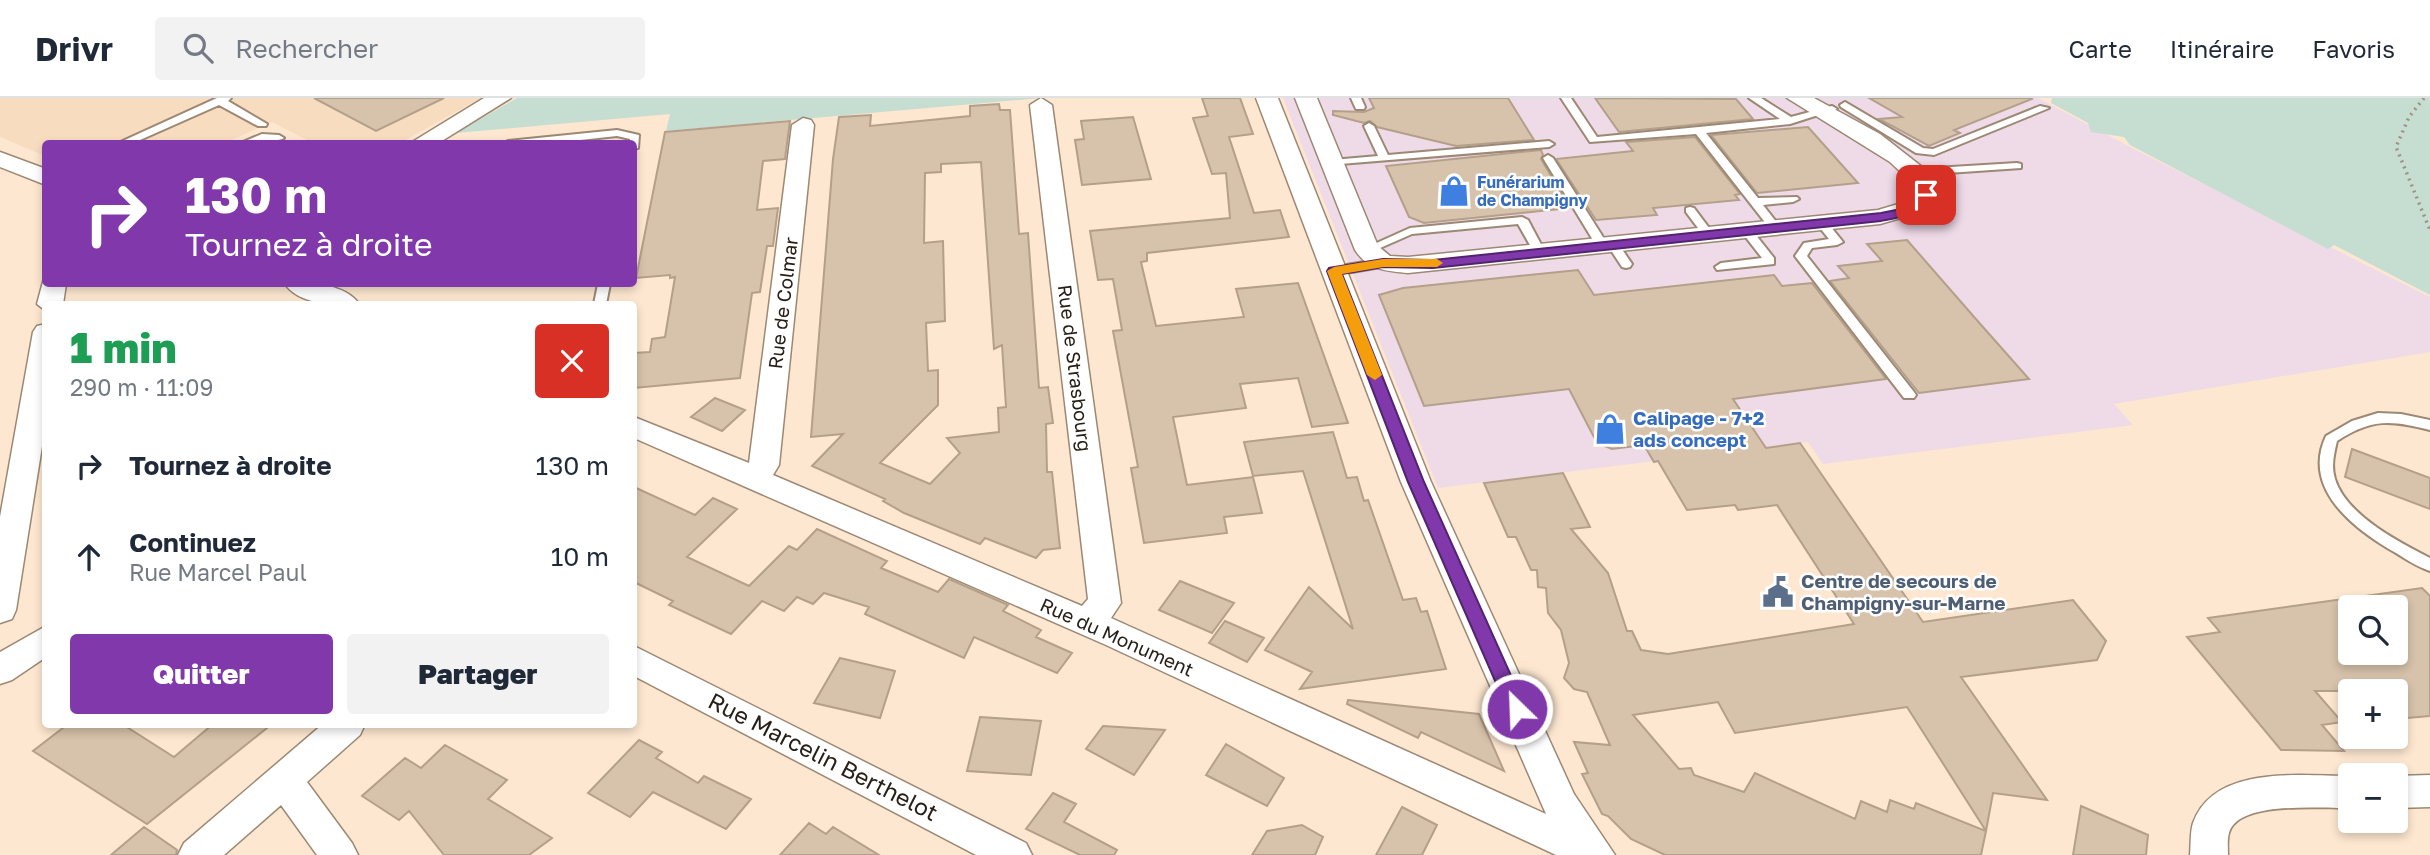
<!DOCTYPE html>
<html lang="fr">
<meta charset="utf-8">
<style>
:root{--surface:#fff;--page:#f2f2f3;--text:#1f2937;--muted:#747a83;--line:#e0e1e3;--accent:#8038aa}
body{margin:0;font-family:"Golos Text",sans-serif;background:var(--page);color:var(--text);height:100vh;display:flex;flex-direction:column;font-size:26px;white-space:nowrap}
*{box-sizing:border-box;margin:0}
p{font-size:23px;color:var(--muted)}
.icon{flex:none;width:38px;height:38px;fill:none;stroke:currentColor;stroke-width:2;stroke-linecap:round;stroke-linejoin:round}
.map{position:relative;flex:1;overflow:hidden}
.panel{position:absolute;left:42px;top:203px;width:595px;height:427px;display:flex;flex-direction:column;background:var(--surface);border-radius:7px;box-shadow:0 4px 10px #0003}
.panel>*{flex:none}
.hud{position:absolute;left:42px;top:42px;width:595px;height:147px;border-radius:7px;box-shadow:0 4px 10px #0003;background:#8038aa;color:#fff;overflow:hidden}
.controls{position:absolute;left:2338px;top:497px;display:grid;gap:14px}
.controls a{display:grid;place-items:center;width:70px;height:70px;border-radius:7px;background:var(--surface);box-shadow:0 4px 10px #0003;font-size:35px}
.pin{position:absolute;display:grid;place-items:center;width:60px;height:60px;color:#fff;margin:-30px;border-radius:14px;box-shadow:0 4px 10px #0006}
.me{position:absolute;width:77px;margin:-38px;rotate:336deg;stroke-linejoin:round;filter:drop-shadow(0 0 5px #0008)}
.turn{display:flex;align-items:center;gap:24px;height:147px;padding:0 28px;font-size:32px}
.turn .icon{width:91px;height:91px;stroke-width:2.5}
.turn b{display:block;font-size:49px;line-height:60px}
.round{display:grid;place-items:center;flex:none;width:74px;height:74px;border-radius:7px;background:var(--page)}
.headline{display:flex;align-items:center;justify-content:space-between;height:119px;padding:0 28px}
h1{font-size:42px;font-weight:800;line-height:52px;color:#1e9e55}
.primary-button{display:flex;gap:14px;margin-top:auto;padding:14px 28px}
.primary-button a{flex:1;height:80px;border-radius:7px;background:var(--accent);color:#fff;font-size:28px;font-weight:800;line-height:80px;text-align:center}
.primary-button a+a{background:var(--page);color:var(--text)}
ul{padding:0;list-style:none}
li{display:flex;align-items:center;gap:21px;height:91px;padding:0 28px}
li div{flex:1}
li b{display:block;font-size:26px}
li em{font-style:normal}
header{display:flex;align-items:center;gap:42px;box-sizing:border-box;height:98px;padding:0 35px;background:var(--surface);border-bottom:2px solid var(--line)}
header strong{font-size:33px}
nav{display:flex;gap:38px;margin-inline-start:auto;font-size:24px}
.search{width:490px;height:63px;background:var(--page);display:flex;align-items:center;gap:18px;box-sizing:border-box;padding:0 24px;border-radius:7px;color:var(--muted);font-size:26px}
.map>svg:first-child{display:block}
.built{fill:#f7dcbf}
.industrial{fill:#efdae8}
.green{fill:#c5ded1}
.building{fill:#d7c2ab;stroke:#b49f8a;stroke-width:2;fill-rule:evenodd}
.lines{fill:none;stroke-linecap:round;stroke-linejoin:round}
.lane-casing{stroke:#9c8873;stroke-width:4}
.street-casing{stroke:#9c8873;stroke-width:3}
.path{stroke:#a29282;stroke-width:3.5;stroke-dasharray:2 4.5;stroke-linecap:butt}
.lane{fill:#fff;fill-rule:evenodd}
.street{fill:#fff;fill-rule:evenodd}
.route{fill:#8038aa;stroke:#53246e;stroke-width:2}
.slow{fill:#f59e0b}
.labels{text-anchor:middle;stroke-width:5;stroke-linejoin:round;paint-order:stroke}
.far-shop-label{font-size:16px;font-weight:bold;fill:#366cbe;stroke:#fff;text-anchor:start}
.street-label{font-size:19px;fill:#282018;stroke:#fff}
.shop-label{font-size:19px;font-weight:bold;fill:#366cbe;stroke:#fff;text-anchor:start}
.service-label{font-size:19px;font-weight:bold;fill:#4e5e75;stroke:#fff;text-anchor:start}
.near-street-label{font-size:23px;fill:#282018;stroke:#fff}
</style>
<header>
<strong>Drivr</strong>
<div class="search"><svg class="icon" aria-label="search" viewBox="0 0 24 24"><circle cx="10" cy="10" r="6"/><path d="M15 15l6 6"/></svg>Rechercher</div>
<nav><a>Carte</a><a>Itinéraire</a><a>Favoris</a></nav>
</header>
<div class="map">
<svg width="2430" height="757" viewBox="0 0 2430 757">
<rect width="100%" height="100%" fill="#fde7d0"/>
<!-- built -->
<path class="built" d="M 0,0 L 481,0 L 400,45 L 313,45 L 272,24 L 225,45 L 46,46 L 45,58 L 0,39 Z"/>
<!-- industrial -->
<path class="industrial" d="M 1283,0 L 2038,0 L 2132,50 L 2430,199 L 2430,254 L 2114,306 L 2133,327 L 1823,366 L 1808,344 L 1438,390 Z"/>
<!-- green -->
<path class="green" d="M 517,0 L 1041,0 L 666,33 L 670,16 L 456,35 Z
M 2052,0 L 2430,0 L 2430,197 L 2334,147 L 2328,151 L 2130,47 L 2124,39 L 2091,34 L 2088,25 L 2051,5 Z"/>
<!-- building -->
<path class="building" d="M 314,0 L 444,0 L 376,33 Z
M 1202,0 L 1240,0 L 1253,36 L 1229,39 L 1254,115 L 1280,112 L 1289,139 L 1147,155 L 1147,163 L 1141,164 L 1156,228 L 1244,219 L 1236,191 L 1298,185 L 1348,325 L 1312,329 L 1298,280 L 1240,286 L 1246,310 L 1173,319 L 1187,387 L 1253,379 L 1262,415 L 1224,419 L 1227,435 L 1144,445 L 1131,370 L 1138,369 L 1113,233 L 1122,232 L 1113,181 L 1098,182 L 1090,133 L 1230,120 L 1226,75 L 1212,76 L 1193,20 L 1208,18 Z
M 1369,0 L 1508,0 L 1534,42 L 1456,48 L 1377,29 L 1370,23 L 1364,25 L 1333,17 L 1333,13 L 1364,14 L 1374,10 Z
M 1595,0 L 1736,1 L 1753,21 L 1619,34 Z
M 1869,0 L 2031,0 L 2032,1 L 1954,32 L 1960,35 L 1929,48 L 1879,21 L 1902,19 Z
M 999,6 L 1000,12 L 1010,12 L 1019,136 L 1028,135 L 1039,290 L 1048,289 L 1053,325 L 1046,326 L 1047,374 L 1052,374 L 1060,450 L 1043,452 L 1036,460 L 985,440 L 980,446 L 904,415 L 883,403 L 885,401 L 812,368 L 843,336 L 811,339 L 833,61 L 839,19 L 871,17 L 870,28 L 970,18 L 970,8 ZM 981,64 L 994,251 L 1002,247 L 1006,309 L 998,310 L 999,334 L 947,340 L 960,355 L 930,386 L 880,365 L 938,307 L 938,272 L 928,273 L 926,225 L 945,223 L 943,143 L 924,145 L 925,75 L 941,74 L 941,66 Z
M 1133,19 L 1151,81 L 1082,87 L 1075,42 L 1084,41 L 1081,23 Z
M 790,23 L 785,61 L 763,63 L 757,112 L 778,110 L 773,148 L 767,148 L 760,194 L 752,195 L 740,280 L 634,290 L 634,255 L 650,254 L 652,241 L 665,239 L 675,179 L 670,180 L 670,177 L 636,180 L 665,34 Z
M 1808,29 L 1858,85 L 1757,95 L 1711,37 Z
M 1695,39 L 1740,96 L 1735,97 L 1739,102 L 1653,110 L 1657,117 L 1596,122 L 1556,61 L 1633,53 L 1626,44 Z
M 1541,52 L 1543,57 L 1541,61 L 1570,110 L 1424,125 L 1409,119 L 1386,68 Z
M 1907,142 L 1975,220 L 2029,281 L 1919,295 L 1830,183 L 1849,180 L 1838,168 L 1882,163 L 1867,146 Z
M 1578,172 L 1594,197 L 1774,177 L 1782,188 L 1812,185 L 1886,281 L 1733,301 L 1766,350 L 1800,345 L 1923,524 L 2073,502 L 2106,543 L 2097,562 L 1961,579 L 2047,702 L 1993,695 L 1986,733 L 1907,609 L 1735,635 L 1718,604 L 1633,617 L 1679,671 L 1691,670 L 1694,677 L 1744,694 L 1755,675 L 1855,721 L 1861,703 L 1887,714 L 1890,702 L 1914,711 L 1916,705 L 1986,733 L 1981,757 L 1665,757 L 1631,741 L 1608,718 L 1602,716 L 1582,676 L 1588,675 L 1574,644 L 1610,647 L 1587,594 L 1574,591 L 1564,580 L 1569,565 L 1561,532 L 1548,515 L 1546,490 L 1538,489 L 1537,472 L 1531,472 L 1516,439 L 1508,439 L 1484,385 L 1563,375 L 1590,429 L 1571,431 L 1608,475 L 1627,533 L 1632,533 L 1641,552 L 1668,556 L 1854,526 L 1777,407 L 1738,412 L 1735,407 L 1687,412 L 1658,363 L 1654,364 L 1644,347 L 1612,351 L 1597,345 L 1569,291 L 1424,308 L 1379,197 L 1403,190 Z
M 715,300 L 745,312 L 722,333 L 691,319 Z
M 1333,334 L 1347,380 L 1357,379 L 1364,403 L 1368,402 L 1403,502 L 1416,500 L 1421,514 L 1427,513 L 1446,571 L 1300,591 L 1312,574 L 1265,552 L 1309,489 L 1353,531 L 1303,373 L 1253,378 L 1244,344 Z
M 2352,351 L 2430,380 L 2430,411 L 2345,379 Z
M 634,389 L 695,417 L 713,400 L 737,411 L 687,459 L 749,488 L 789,448 L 797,452 L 817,431 L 887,463 L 881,470 L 938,494 L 949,481 L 1008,507 L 1003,513 L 1041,532 L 1036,539 L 1072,555 L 1057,575 L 974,539 L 964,560 L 865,516 L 869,509 L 824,495 L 813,506 L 797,499 L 784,513 L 762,503 L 731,536 L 669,507 L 673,503 L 634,484 Z
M 1180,483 L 1234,505 L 1212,535 L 1159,512 Z
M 2422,490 L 2430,498 L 2430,618 L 2396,621 L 2396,593 L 2315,593 L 2342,624 L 2322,627 L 2344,653 L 2281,652 L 2187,539 L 2220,534 L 2208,520 ZM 2350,509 L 2396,509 L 2396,555 L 2350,555 Z
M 1225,523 L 1264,540 L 1247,564 L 1209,545 Z
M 840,560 L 895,573 L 880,620 L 814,605 Z
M 1348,602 L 1479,616 L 1504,673 L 1421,634 L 1418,640 L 1347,606 Z
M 980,619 L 1041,623 L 1031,677 L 967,673 Z
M 68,626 L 122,626 L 174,659 L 213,626 L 272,626 L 147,726 L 33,653 Z
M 1103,628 L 1165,632 L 1134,677 L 1086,651 Z
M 639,642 L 662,654 L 656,660 L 698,685 L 704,678 L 751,701 L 726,731 L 653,694 L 630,719 L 588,695 Z
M 1226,646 L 1284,680 L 1267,708 L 1206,677 Z
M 445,647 L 507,682 L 488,701 L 552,740 L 529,757 L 444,757 L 409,713 L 399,722 L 362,698 L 405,660 L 421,670 Z
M 1053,695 L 1076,706 L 1064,724 L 1117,752 L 1114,757 L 1080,757 L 1026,731 Z
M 2081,708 L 2148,737 L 2146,757 L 2073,757 Z
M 1402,709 L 1437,727 L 1422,757 L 1376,757 Z
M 809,725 L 826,736 L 833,729 L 879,757 L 780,757 Z
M 1302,727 L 1323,739 L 1315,757 L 1252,757 L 1267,733 Z
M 144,729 L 177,752 L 176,757 L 111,757 Z"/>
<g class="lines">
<defs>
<path id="lane" d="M 217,0 L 231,0 L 228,3 L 267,26 L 266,28 L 258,28 L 219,7 L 131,46 L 116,46 Z
M 1351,0 L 1361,0 L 1365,9 L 1364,11 L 1356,11 Z
M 1561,0 L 1571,0 L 1597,39 L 1780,21 L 1749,0 L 1761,0 L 1791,19 L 1832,8 L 1837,11 L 1790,26 L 1706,35 L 1758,100 L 1797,99 L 1799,101 L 1793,104 L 1763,107 L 1781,130 L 1775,133 L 1771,132 L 1696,36 L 1590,44 Z
M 1845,4 L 1923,50 L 1933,51 L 2040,8 L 2049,10 L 1934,57 L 1916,55 L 1841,9 L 1840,7 Z
M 1369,25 L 1374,28 L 1388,57 L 1549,43 L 1554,46 L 1549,49 L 1328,67 L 1328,63 L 1332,62 L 1378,58 L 1364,28 Z
M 617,32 L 639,37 L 638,50 L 634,51 L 634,46 L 629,46 L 630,41 L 617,38 L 544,46 L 503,46 L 508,43 Z
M 262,36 L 279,37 L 284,40 C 278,44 248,46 238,46 Z
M 1548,57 L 1553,60 L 1608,147 L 1606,149 L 1598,149 L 1596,147 L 1543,60 Z
M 2017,65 L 2021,66 L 2021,70 L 1918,77 L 1913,74 L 1918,71 Z
M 1690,109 L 1694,110 L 1712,134 L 1712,138 L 1704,138 L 1686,114 L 1686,110 Z
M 1522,119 L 1528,122 L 1545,154 L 1543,156 L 1535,156 L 1518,126 L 1412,136 L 1371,154 L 1363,154 L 1361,152 L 1410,130 Z
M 1822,122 L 1826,123 L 1843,144 L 1837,147 L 1812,150 L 1807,158 L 1914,294 L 1916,297 L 1914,300 L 1904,300 L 1795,158 L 1804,145 L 1829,141 L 1816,125 Z
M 1747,130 L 1751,131 L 1774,160 L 1774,166 L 1717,172 L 1715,169 L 1721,165 L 1762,160 L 1741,133 Z
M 1613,143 L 1617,144 L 1632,166 L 1630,169 L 1626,170 L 1622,169 L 1607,146 Z
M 1383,161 L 1389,165 L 1387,168 L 1334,177 L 1328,173 L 1334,169 Z
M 598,186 L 610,186 L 606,206 L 594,206 Z
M 2378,315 L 2401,316 L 2430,322 L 2430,332 C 2391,322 2372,320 2337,343 C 2334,356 2331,368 2335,381 C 2346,417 2399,444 2430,460 L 2430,473 C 2418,469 2407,462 2396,455 C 2355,432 2301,391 2326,338 L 2352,323 Z"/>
<path id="street" d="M 484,0 L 511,0 L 437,46 L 409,46 Z
M 1041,0 L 1052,7 L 1121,505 L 1111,520 L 1546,716 L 1401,384 L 1256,0 L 1278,0 L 1431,384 L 1574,696 L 1615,757 L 1556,757 L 1106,547 L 634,340 L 634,319 L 749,365 L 792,27 L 803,20 L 811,22 L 814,27 L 779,367 L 773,377 L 1082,508 L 1088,501 L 1030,7 Z
M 1295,0 L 1317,0 L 1378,148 L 1390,158 L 1408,159 L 1878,112 L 1905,104 L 1912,94 L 1907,80 L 1890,64 L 1787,0 L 1814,0 L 1880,36 L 1926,72 L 1936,94 L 1922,114 L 1880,126 L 1408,175 C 1386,173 1368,172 1355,152 Z
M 0,54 L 46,71 L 46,87 L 0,69 Z
M 44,180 L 46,186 L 66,186 L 63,206 L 46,206 L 46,213 L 37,206 Z
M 285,186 C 307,184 345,185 359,206 C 337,208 299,207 285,186 Z
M 46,226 L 46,323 L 16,512 L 12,521 L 0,525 L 0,419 L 33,234 L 37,228 Z
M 46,528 L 46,559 L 12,582 L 0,586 L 0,554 Z
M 634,548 L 1026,745 L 1032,757 L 976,757 L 634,578 Z
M 323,626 L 365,626 L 360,637 L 307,684 L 352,745 L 358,757 L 317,757 L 281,707 L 224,757 L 178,757 L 184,745 Z
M 2430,677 L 2430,709 L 2396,710 L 2396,678 Z
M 2350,678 L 2350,710 C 2322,711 2238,702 2229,735 C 2227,742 2228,750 2228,757 L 2190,757 C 2191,747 2190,734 2193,725 C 2214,666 2301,678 2350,678 Z"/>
</defs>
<!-- lane casing -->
<use href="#lane" class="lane-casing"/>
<!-- street casing -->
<use href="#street" class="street-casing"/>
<!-- path -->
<path class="path" d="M 2424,0 L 2409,19 L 2396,49 L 2430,132"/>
<!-- lane -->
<use href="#lane" class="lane"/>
<!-- street -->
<use href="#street" class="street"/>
</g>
<!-- route -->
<path class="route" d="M 1926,93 L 1932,97 C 1920,117 1903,119 1881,123 L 1433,170 L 1383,169 L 1342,176 L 1424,384 L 1526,611 L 1524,617 L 1510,617 L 1408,384 L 1327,173 L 1329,170 L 1383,161 L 1433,162 L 1881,115 L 1901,111 Z"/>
<!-- slow -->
<path class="slow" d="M 1383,161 L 1437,161 L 1443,165 L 1437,169 L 1383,169 L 1342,176 L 1382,277 L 1375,282 L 1367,277 L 1327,173 L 1334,169 Z"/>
<!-- icons -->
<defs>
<symbol id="shop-bare" viewBox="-9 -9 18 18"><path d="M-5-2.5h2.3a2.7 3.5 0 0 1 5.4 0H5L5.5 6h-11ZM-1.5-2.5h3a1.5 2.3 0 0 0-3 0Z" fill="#3f7fe0" stroke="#fff" stroke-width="2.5" paint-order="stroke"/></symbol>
<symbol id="civic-bare" viewBox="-9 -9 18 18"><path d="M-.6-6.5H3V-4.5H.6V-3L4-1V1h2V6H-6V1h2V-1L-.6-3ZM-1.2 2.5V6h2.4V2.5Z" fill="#5c6f8a" stroke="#fff" stroke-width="2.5" paint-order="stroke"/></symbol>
</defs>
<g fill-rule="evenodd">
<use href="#shop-bare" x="1432" y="71" width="44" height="44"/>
<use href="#shop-bare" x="1588" y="309" width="44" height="44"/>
<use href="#civic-bare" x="1756" y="472" width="44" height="44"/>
</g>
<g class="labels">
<!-- far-shop labels -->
<g class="far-shop-label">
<text x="1477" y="90">Funérarium<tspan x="1477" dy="18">de Champigny</tspan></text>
</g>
<!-- street labels -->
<g class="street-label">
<text transform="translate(783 205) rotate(-83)" y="7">Rue de Colmar</text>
<text transform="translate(1075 270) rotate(83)" y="7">Rue de Strasbourg</text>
<text transform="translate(1117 539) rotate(24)" y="7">Rue du Monument</text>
</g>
<!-- shop labels -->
<g class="shop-label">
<text x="1633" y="327">Calipage - 7+2<tspan x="1633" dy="22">ads concept</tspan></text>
</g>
<!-- service labels -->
<g class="service-label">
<text x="1801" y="490">Centre de secours de<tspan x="1801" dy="22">Champigny-sur-Marne</tspan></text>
</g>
<!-- near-street labels -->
<g class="near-street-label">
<text transform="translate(823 659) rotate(27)" y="8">Rue Marcelin Berthelot</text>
</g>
</g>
</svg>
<div class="controls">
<a><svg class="icon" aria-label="search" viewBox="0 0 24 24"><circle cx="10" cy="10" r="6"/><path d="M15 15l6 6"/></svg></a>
<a>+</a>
<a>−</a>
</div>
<div class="pin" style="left:1926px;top:97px;background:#d93025"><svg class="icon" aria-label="arrive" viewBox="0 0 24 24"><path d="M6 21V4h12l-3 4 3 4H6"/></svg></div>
<svg class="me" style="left:1517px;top:611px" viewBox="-20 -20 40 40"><circle r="17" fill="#8038aa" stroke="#fff" stroke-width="3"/><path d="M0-11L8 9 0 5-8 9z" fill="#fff"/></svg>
<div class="hud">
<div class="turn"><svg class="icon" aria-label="right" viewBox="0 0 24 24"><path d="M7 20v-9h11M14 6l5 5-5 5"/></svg><div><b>130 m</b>Tournez à droite</div></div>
</div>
<section class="panel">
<div class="headline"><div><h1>1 min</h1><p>290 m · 11:09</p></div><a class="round" style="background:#d93025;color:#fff"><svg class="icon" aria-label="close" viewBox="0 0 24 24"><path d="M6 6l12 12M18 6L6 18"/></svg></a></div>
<ul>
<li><svg class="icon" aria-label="right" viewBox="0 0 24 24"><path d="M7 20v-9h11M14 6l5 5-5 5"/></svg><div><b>Tournez à droite</b></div><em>130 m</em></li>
<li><svg class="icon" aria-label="ahead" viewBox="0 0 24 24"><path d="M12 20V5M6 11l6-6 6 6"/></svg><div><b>Continuez</b><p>Rue Marcel Paul</p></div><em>10 m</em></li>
</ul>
<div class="primary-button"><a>Quitter</a><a>Partager</a></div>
</section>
</div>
